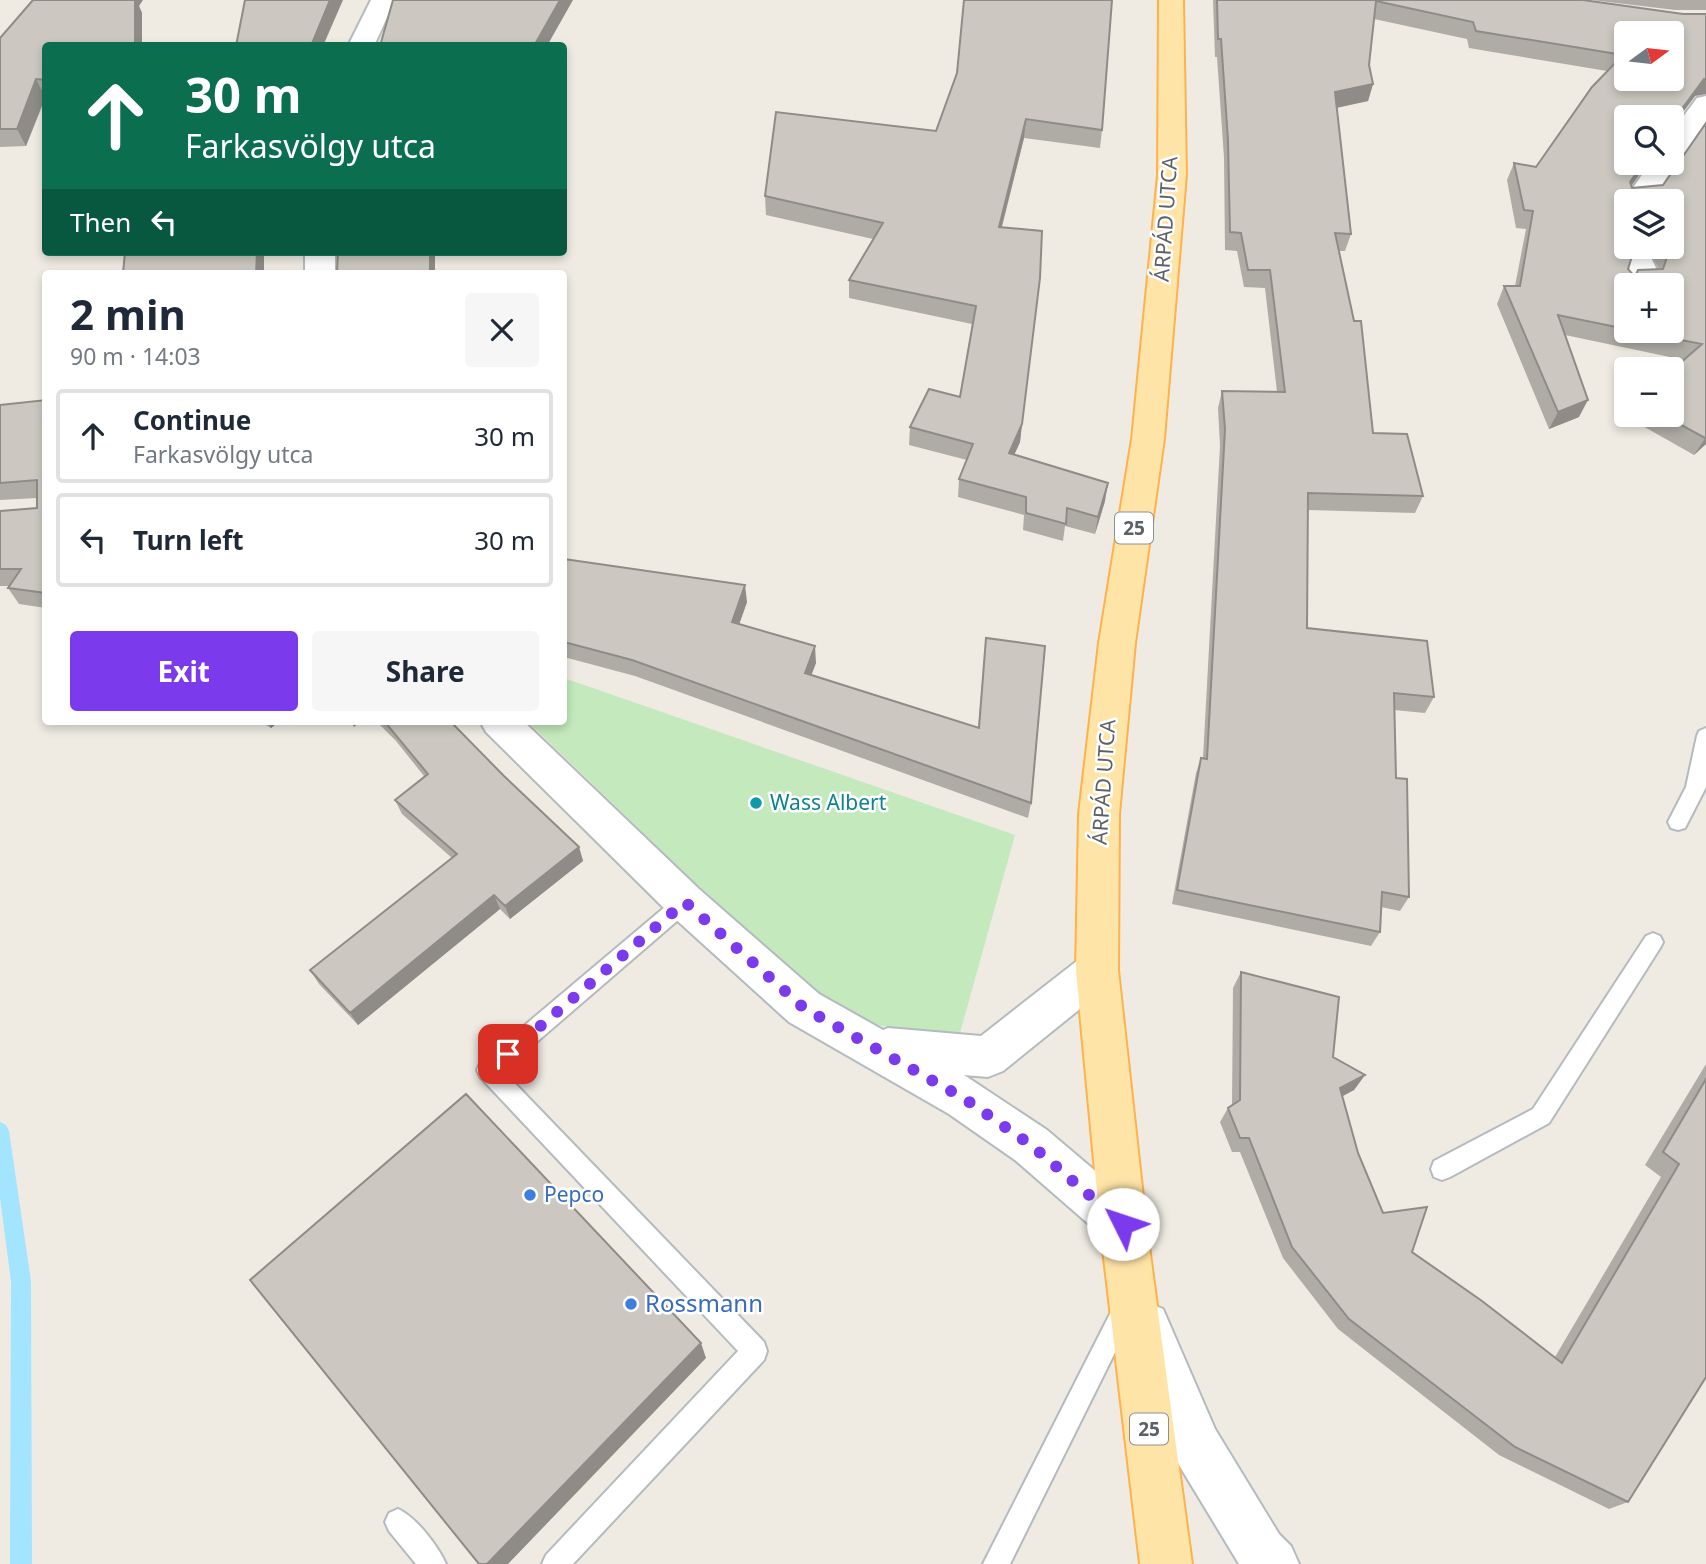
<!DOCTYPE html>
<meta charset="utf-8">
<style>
:root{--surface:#fff;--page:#f6f6f7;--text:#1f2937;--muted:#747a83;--line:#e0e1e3;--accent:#7c3aed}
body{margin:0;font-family:"Noto Sans",sans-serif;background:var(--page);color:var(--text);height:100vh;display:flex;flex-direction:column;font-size:26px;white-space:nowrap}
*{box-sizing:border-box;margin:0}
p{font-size:23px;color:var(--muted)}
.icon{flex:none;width:38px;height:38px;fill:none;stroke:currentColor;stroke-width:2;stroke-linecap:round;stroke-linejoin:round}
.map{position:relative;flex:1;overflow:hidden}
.side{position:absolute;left:42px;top:270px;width:525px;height:455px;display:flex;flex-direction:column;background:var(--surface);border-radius:7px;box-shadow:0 4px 10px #0003}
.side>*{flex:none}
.top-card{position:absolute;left:42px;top:42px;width:525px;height:214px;border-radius:7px;box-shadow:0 4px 10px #0003;background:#0b6e4f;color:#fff;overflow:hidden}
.needle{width:46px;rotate:75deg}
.buttons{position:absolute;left:1614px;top:21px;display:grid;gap:14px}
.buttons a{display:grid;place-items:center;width:70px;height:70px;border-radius:7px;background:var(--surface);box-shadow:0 4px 10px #0003;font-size:35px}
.pin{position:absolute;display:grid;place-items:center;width:60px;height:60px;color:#fff;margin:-30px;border-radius:14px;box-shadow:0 4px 10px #0006}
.me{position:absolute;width:77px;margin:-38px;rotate:311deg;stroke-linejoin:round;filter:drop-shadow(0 0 5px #0008)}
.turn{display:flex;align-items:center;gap:24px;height:147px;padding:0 28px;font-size:32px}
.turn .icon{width:91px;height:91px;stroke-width:2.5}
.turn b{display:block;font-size:49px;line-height:60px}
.then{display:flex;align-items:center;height:66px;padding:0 28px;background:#0003;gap:14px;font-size:26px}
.round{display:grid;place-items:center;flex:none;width:74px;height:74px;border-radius:7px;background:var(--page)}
.overview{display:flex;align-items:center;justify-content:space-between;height:119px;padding:0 28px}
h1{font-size:42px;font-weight:700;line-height:52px}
.button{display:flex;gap:14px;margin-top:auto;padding:14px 28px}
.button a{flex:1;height:80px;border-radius:7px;background:var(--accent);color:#fff;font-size:28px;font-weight:700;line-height:80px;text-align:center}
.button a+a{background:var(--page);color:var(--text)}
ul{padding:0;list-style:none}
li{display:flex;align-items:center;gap:21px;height:94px;margin:0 14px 10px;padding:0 14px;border:4px solid var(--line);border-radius:7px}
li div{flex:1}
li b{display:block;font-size:26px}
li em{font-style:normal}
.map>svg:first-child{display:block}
.green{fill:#c3e9bc}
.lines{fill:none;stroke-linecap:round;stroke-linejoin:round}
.stream{fill:#a3e4ff;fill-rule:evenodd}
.lane-casing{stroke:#b5babe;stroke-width:4}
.street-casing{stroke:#b5babe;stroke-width:4}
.secondary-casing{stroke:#b4babf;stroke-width:4}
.primary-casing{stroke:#ffb24c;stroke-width:4}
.lane{fill:#fff;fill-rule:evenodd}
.street{fill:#fff;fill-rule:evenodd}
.secondary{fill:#fff;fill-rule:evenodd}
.primary{fill:#ffe4a8;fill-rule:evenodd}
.wall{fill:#afaca6;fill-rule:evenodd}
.shaded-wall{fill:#8f8c87}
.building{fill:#ccc8c1;stroke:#8f8c87;stroke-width:2;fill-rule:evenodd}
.route{stroke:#7c3aed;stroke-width:12;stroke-dasharray:0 21.6}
.culture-dot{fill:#0f9aa8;stroke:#fff;stroke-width:2.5}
.shop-dot{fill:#3f7fe0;stroke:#fff;stroke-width:2.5}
.labels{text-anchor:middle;stroke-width:5;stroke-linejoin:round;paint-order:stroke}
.shield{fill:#fff;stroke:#8c9093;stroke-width:2}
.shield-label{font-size:19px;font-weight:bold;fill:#5b6165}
.street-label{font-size:21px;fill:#5b6165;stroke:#fff}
.culture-label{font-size:21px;fill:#0d838f;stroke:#fff;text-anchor:start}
.shop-label{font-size:21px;fill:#366cbe;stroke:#fff;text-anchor:start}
.near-shop-label{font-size:24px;fill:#366cbe;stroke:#fff;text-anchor:start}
</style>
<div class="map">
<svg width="1706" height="1564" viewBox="0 0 1706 1564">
<rect width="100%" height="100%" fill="#efebe3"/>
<!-- green -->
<path class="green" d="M 564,678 L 1015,835 L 960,1033 L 871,1025 L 799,983 L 527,721 L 564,721 Z"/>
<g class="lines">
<!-- stream -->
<path class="stream" d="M 0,1122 L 6,1125 L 9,1131 L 31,1281 L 32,1564 L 10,1564 L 11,1281 L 0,1198 Z"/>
<defs>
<path id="lane" d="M 1706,728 L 1706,787 L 1685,828 L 1678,830 L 1671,828 L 1668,822 L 1686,787 L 1697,736 L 1699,731 Z
M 685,893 L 692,896 L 695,902 L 692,908 L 503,1071 L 764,1342 L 767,1351 L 764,1360 L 573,1564 L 542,1564 L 546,1555 L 738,1351 L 480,1077 L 477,1070 L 480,1063 L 678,896 Z
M 1653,933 L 1660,936 L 1663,942 L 1660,948 L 1549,1123 L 1450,1177 L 1442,1180 L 1434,1177 L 1431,1169 L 1434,1161 L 1533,1109 L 1646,936 Z
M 1124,1298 L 1132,1302 L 1136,1310 L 1132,1318 L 1010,1564 L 983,1564 L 1116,1302 Z
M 398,1509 C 416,1517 438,1546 446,1564 L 416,1564 L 389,1531 L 385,1522 L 389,1513 Z"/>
<path id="street" d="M 371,0 L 395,0 L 374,46 L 348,46 Z
M 1706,96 L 1706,123 L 1681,158 L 1675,159 L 1678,163 L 1652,201 L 1626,201 L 1626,204 L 1624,201 L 1650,163 L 1671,163 L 1671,133 L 1697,98 Z
M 1626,239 L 1626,247 L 1646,247 L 1657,270 L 1651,285 L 1626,285 L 1626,292 L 1621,285 L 1627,270 L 1617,247 Z
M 305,252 L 335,252 L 335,273 L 305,273 Z
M 480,721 L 523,721 L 699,889 L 819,994 L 883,1030 L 888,1028 L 981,1036 L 1082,957 L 1097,951 L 1112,957 L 1118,970 L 1112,983 L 1003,1071 L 988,1077 L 964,1075 L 1047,1130 L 1139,1208 L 1146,1224 L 1139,1240 L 1123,1247 L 1107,1240 L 1015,1160 L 949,1114 L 789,1022 L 671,915 L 486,732 Z"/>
<path id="secondary" d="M 1146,1302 L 1163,1309 L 1215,1429 L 1279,1534 L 1291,1546 L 1299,1564 L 1239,1564 L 1179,1465 L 1122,1326 L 1129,1309 Z"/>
<path id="primary" d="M 1159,0 L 1183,0 L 1186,175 L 1164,439 L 1135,643 L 1119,814 L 1118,970 L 1146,1224 L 1192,1564 L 1140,1564 L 1100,1224 L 1076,970 L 1079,814 L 1099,643 L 1132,439 L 1158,175 Z"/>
</defs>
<!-- lane casing -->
<use href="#lane" class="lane-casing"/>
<!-- street casing -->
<use href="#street" class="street-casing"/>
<!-- secondary casing -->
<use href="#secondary" class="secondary-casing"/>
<!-- primary casing -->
<use href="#primary" class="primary-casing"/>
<!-- lane -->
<use href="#lane" class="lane"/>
<!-- street -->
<use href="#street" class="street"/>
<!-- secondary -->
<use href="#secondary" class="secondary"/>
<!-- primary -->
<use href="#primary" class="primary"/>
</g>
<!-- wall -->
<path class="wall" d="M 1213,0 L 1583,0 L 1695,96 L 1677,120 L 1677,143 L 1671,155 L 1671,117 L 1626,117 L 1647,163 L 1631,185 L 1632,188 L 1663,185 L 1706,123 L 1706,444 L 1694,455 L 1627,417 L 1628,415 L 1671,415 L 1684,360 L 1565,335 L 1579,417 L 1549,429 L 1497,304 L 1504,286 L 1515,286 L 1526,229 L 1516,228 L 1507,180 L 1514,163 L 1536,167 L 1607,71 L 1469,48 L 1467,39 L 1374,19 L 1369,65 L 1373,84 L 1368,101 L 1337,108 L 1351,234 L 1345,251 L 1339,251 L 1373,433 L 1423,496 L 1415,513 L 1308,510 L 1307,628 L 1434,697 L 1425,713 L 1394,710 L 1396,778 L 1409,897 L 1400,911 L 1381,907 L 1380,932 L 1371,946 L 1172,904 L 1196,773 L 1201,758 L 1203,758 L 1220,446 L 1218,408 L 1222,391 L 1277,392 L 1265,288 L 1244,287 L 1237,251 L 1225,250 L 1224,158 L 1217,57 L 1215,57 ZM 1626,201 L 1671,201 L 1671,247 L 1647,247 L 1659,269 L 1638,270 L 1634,277 L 1628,269 L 1626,247 ZM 1626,285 L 1671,331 L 1626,331 Z
M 1591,0 L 1706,0 L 1706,10 L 1675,10 Z
M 139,6 L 142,13 L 142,46 L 46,46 L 46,97 L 26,146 L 0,147 L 0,38 Z
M 957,73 L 1102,130 L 1100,148 L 1024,138 L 1002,227 L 1022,424 L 1020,442 L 1014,455 L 1105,501 L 1095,534 L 1065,526 L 1063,541 L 1023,530 L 1024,515 L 958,497 L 959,479 L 967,460 L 909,445 L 910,427 L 960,397 L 972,324 L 849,298 L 849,280 L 873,239 L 766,215 L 765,196 L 936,131 Z
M 46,400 L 46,608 L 19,604 L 8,588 L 10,586 L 0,586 L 0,511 L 37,508 L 37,498 L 0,500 L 0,405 Z
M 564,559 L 747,602 L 739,624 L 816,663 L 811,675 L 978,728 L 986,638 L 1031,803 L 1028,818 L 635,676 L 564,657 Z
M 259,721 L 280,721 L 271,728 Z
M 376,721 L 450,721 L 504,776 L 579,847 L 583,861 L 510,919 L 500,909 L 358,1025 L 319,984 L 310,970 L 452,858 L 402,814 L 395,800 L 424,776 L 396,741 Z
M 1241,972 L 1333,1057 L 1365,1075 L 1354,1090 L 1342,1096 L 1358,1153 L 1383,1213 L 1412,1252 L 1555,1357 L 1661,1177 L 1645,1165 L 1706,1064 L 1706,1377 L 1628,1502 L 1609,1509 L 1499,1455 L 1338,1329 L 1283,1258 L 1240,1152 L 1232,1152 L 1220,1122 L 1228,1108 L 1232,1105 L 1233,988 Z"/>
<!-- shaded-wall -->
<path class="shaded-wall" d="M 129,0 L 143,0 L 139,6 L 142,13 L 142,46 L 135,46 Z
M 330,0 L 343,0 L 323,46 L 311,46 Z
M 560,0 L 573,0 L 547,46 L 534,46 Z
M 36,79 L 45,97 L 26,146 L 17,129 Z
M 1704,79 L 1706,79 L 1706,94 L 1695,96 L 1671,128 L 1678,114 Z
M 1373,84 L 1368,101 L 1330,109 L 1335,92 Z
M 1026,119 L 1024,138 L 997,245 L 999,227 Z
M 1644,163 L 1647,163 L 1622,200 L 1630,182 Z
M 257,252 L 264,252 L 264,273 L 256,273 Z
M 430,252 L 435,252 L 435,273 L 430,273 Z
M 1588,400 L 1579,417 L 1549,429 L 1558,412 Z
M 1022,424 L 1020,442 L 1007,471 L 1009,453 Z
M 1706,437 L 1706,444 L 1694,455 Z
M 1108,483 L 1105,501 L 1095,534 L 1098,517 Z
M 745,585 L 747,602 L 734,639 L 732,622 Z
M 815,646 L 816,663 L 806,689 L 805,673 Z
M 267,721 L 280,721 L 271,728 Z
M 351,721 L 361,721 L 354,727 Z
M 579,847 L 583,861 L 510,919 L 505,906 Z
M 494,895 L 500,909 L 358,1025 L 350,1013 Z
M 1365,1075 L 1354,1090 L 1330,1103 L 1340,1088 Z
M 701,1343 L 706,1358 L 508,1564 L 487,1564 Z"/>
<!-- building -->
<path class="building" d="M 33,0 L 135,0 L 135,46 L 46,46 L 46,80 L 36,79 L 17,129 L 0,129 L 0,38 Z
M 245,0 L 330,0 L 311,46 L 236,46 Z
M 393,0 L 560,0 L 534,46 L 380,46 Z
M 964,0 L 1112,0 L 1102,130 L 1026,119 L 999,227 L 1042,231 L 1040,278 L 1022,424 L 1009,453 L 1108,483 L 1098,517 L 1067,508 L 1066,524 L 1026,513 L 1026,497 L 959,479 L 973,444 L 910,427 L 929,389 L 960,397 L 976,306 L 849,280 L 883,223 L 765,196 L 776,112 L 936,131 L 957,73 Z
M 1217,0 L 1583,0 L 1683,14 L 1706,14 L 1706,79 L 1704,79 L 1678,114 L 1677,143 L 1671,143 L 1671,117 L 1626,117 L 1626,163 L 1644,163 L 1630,182 L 1632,188 L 1663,185 L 1706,123 L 1706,437 L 1705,438 L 1663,415 L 1671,415 L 1671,371 L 1702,344 L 1635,331 L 1671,331 L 1671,285 L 1626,285 L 1626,329 L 1558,315 L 1588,400 L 1558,412 L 1504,286 L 1520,286 L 1533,211 L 1524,210 L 1514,163 L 1536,167 L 1592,87 L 1623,55 L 1476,31 L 1473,22 L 1376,1 L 1369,65 L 1373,84 L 1335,92 L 1351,234 L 1335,233 L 1354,321 L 1361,321 L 1373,433 L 1407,434 L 1423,496 L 1308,493 L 1307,628 L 1427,641 L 1434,697 L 1394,693 L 1396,778 L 1407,779 L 1409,897 L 1382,892 L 1380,932 L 1177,890 L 1201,758 L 1207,759 L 1225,429 L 1222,391 L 1285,392 L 1270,270 L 1248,270 L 1241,233 L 1230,232 L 1228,140 L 1221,39 L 1218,39 ZM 1626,33 L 1671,33 L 1671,79 L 1626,79 ZM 1626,201 L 1671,201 L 1671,247 L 1666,247 L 1669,251 L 1663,269 L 1638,270 L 1635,277 L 1628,269 L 1633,253 L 1631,247 L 1626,247 L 1626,235 L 1623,229 L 1626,227 Z
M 125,252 L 257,252 L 256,273 L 123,273 Z
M 338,252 L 430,252 L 430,273 L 337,273 Z
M 46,400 L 46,593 L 8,588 L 21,569 L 0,569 L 0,511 L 37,508 L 37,480 L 0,483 L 0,405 Z
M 564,559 L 745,585 L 732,622 L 815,646 L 805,673 L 979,728 L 986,638 L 1045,646 L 1031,803 L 632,660 L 564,642 Z
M 384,721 L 450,721 L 504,776 L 579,847 L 505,906 L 494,895 L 350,1013 L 310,970 L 457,854 L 395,800 L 428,774 Z
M 1241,972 L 1339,997 L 1333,1057 L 1365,1075 L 1340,1088 L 1358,1153 L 1383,1213 L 1427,1207 L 1412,1252 L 1482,1301 L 1562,1363 L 1679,1164 L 1663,1152 L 1706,1079 L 1706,1377 L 1628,1502 L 1515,1447 L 1349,1319 L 1292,1247 L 1249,1138 L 1240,1138 L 1228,1108 L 1240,1100 Z
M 466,1094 L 701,1343 L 487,1564 L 479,1564 L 250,1280 Z"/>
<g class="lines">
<!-- route -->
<path class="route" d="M 508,1054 L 685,902 L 804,1008 L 965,1099 L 1031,1145 L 1123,1224"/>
</g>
<!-- markers -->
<circle class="culture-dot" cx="756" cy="803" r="7"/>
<g class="shop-dot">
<circle cx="530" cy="1195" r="7"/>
<circle cx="631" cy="1304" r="7"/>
</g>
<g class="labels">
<!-- shield labels -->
<g class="shield">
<rect x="1115" y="512.5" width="38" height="31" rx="5"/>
<rect x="1130" y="1413.5" width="38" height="31" rx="5"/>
</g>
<g class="shield-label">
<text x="1134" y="535">25</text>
<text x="1149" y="1436">25</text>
</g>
<!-- street labels -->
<g class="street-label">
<text transform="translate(1166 219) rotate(-86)" y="7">ÁRPÁD UTCA</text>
<text transform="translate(1104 782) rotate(-86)" y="7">ÁRPÁD UTCA</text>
</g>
<!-- culture labels -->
<g class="culture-label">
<text x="770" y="810">Wass Albert</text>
</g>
<!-- shop labels -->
<g class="shop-label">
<text x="544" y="1202">Pepco</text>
</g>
<!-- near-shop labels -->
<g class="near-shop-label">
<text x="645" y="1312">Rossmann</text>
</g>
</g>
</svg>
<div class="buttons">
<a><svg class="needle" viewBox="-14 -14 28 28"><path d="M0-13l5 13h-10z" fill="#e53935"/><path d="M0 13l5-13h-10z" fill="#747a83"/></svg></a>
<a><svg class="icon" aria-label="search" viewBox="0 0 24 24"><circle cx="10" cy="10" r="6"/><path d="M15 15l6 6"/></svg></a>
<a><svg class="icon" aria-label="layers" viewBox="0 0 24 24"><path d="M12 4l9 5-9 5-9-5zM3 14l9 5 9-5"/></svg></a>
<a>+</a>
<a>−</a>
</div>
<div class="pin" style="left:508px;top:1054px;background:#d93025"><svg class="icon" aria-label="arrive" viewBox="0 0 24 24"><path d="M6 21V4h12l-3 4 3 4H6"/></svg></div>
<svg class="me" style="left:1123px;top:1224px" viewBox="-20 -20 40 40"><circle r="19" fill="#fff"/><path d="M0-13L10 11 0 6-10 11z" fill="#7c3aed"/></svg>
<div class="top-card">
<div class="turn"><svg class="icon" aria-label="ahead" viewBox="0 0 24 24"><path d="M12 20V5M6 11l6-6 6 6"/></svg><div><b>30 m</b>Farkasvölgy utca</div></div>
<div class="then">Then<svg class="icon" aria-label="left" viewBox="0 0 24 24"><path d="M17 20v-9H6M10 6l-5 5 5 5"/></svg></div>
</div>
<section class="side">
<div class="overview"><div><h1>2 min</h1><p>90 m · 14:03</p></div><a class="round"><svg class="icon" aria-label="close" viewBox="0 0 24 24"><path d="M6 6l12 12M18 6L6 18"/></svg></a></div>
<ul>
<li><svg class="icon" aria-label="ahead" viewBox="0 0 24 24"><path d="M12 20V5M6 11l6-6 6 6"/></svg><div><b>Continue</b><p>Farkasvölgy utca</p></div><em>30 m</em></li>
<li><svg class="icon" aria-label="left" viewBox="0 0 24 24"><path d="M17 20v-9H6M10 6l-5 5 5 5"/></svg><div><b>Turn left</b></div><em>30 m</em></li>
</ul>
<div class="button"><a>Exit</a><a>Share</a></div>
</section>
</div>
